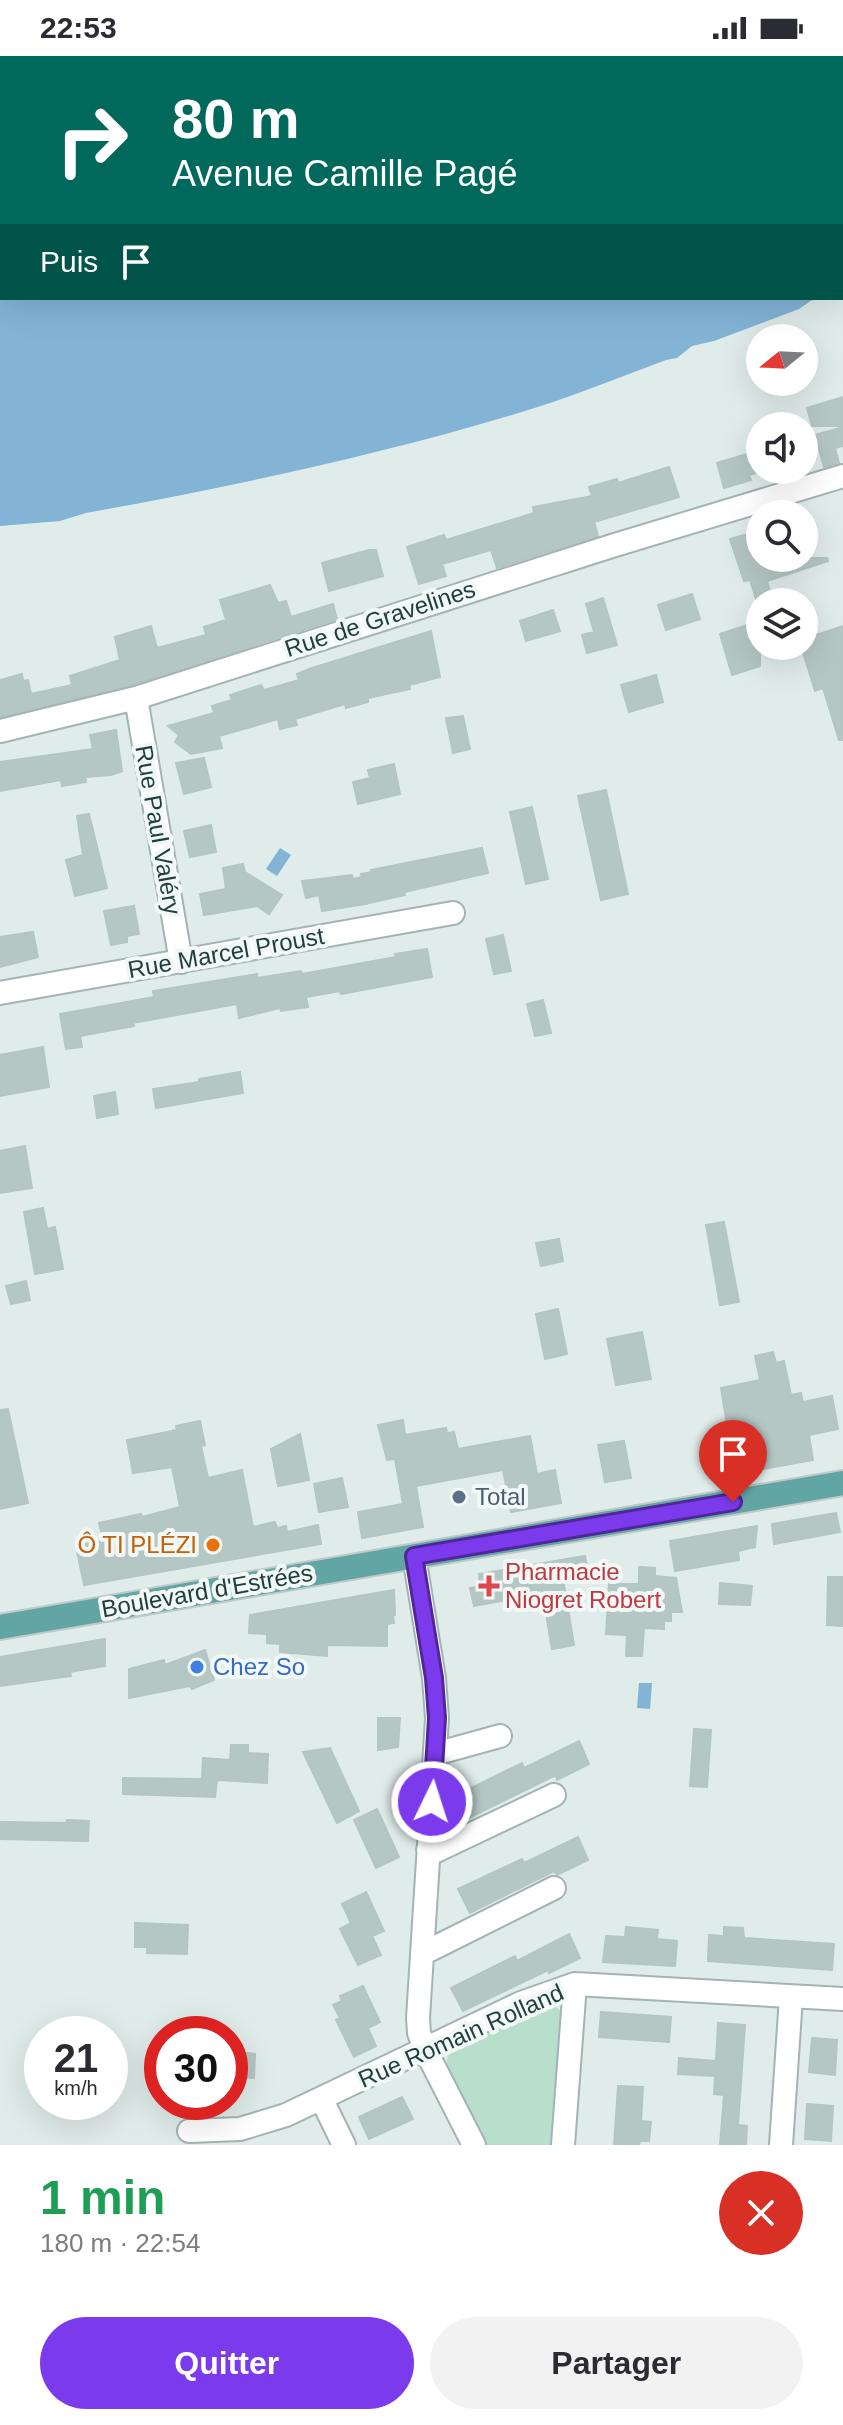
<!DOCTYPE html>
<html lang="fr">
<meta charset="utf-8">
<style>
:root{--surface:#fff;--page:#f2f2f3;--text:#2b2b33;--muted:#7c7c81;--accent:#7c3aed}
body{margin:0;font-family:Helvetica,sans-serif;background:var(--page);color:var(--text);height:100vh;display:flex;flex-direction:column;font-size:30px;white-space:nowrap}
*{box-sizing:border-box;margin:0}
p{font-size:26px;color:var(--muted)}
.icon{flex:none;width:44px;height:44px;fill:none;stroke:currentColor;stroke-width:2;stroke-linecap:round;stroke-linejoin:round}
.map{position:relative;height:2089px;overflow:hidden}
.side{display:flex;flex-direction:column;background:var(--surface);flex:1}
.side>*{flex:none}
.top-card{position:absolute;left:0px;top:0px;width:844px;height:244px;box-shadow:0 8px 32px #0002;background:#00695c;color:#fff;overflow:hidden}
.needle{width:52px;rotate:252deg}
.buttons{position:absolute;left:746px;top:268px;display:grid;gap:16px}
.buttons a{display:grid;place-items:center;width:72px;height:72px;border-radius:50%;background:var(--surface);box-shadow:0 8px 32px #0002;font-size:40px}
.speed{position:absolute;left:24px;top:1960px;display:flex;gap:16px;font-size:40px;font-weight:700;text-align:center}
.speed>*{display:grid;place-content:center;width:104px;height:104px;border-radius:50%;background:var(--surface);box-shadow:0 8px 32px #0002;line-height:1}
.speed small{font-size:20px;font-weight:400}
.speed .limit{border:12px solid #d22;background:#fff;color:#111}
.pin{position:absolute;display:grid;place-items:center;width:68px;height:68px;color:#fff;margin:-82px -34px;border-radius:50% 50% 50% 0;rotate:-45deg;box-shadow:0 0 8px #0007}
.pin .icon{rotate:45deg}
.me{position:absolute;width:88px;margin:-44px;rotate:4deg;stroke-linejoin:round;filter:drop-shadow(0 0 6px #0008)}
.turn{display:flex;align-items:center;gap:28px;height:168px;padding:0 40px;font-size:36px}
.turn .icon{width:104px;height:104px;stroke-width:2.5}
.turn b{display:block;font-size:56px;line-height:68px}
.then{display:flex;align-items:center;height:76px;padding:0 40px;background:#0003;gap:16px;font-size:30px}
.round{display:grid;place-items:center;flex:none;width:84px;height:84px;border-radius:42px;background:var(--page)}
.summary{display:flex;align-items:center;justify-content:space-between;height:136px;padding:0 40px}
h1{font-size:48px;font-weight:600;line-height:60px;color:#1e9e55}
.button{display:flex;gap:16px;margin-top:auto;padding:16px 40px}
.button a{flex:1;height:92px;border-radius:48px;background:var(--accent);color:#fff;font-size:32px;font-weight:600;line-height:92px;text-align:center}
.button a+a{background:var(--page);color:var(--text)}
.status{display:flex;justify-content:space-between;align-items:center;height:56px;padding:0 40px;background:var(--surface);direction:ltr}
.status svg{height:22px;fill:currentColor}
.map>svg:first-child{display:block}
.green{fill:#b7dfcc}
.water{fill:#83b4d6}
.building{fill:#b5c7c4;stroke:#b2c6c3;stroke-width:2}
.lines{fill:none;stroke-linecap:round;stroke-linejoin:round}
.minor-casing{stroke:#a2b4b3;stroke-width:26}
.major-casing{stroke:#c0c9c9;stroke-width:28}
.minor{stroke:#fff;stroke-width:22}
.major{stroke:#61a5a5;stroke-width:24}
.route-casing{stroke:#51269a;stroke-width:20}
.route{stroke:#7c3aed;stroke-width:14}
.service-dot{fill:#5c6f8a;stroke:#f1f8f6;stroke-width:3}
.food-dot{fill:#e8710a;stroke:#f1f8f6;stroke-width:3}
.health-dot{fill:#e0444e;stroke:#f1f8f6;stroke-width:3}
.shop-dot{fill:#3f7fe0;stroke:#f1f8f6;stroke-width:3}
.labels{text-anchor:middle;stroke-width:8;stroke-linejoin:round;paint-order:stroke}
.street-label{font-size:24px;fill:#1f3e3d;stroke:#f1f8f6}
.service-label{font-size:24px;fill:#4e5e75;stroke:#f1f8f6;text-anchor:start}
.food-label{font-size:24px;fill:#c56008;stroke:#f1f8f6;text-anchor:end}
.health-label{font-size:24px;fill:#be3a42;stroke:#f1f8f6;text-anchor:start}
.shop-label{font-size:24px;fill:#366cbe;stroke:#f1f8f6;text-anchor:start}
</style>
<div class="status"><b>22:53</b><svg viewBox="0 0 49 12"><path d="M0 12V9h3v3zM5 12V6h3v6zM10 12V3h3v9zM15 12V0h3v12zM26 1h20v11H26zM47 4h2v5h-2z"/></svg></div>
<div class="map">
<svg width="843" height="2089" viewBox="0 0 843 2089">
<rect width="100%" height="100%" fill="#e0ecea"/>
<!-- green -->
<path class="green" d="M 549,1947 L 563,1956 L 555,2089 L 486,2089 L 448,2013 C 446,2003 447,1997 454,1989 L 538,1949 Z"/>
<!-- water -->
<path class="water" d="M 443,0 L 843,0 L 843,229 L 842,2 L 435,2 Z
M 0,96 L 2,96 L 2,242 L 815,242 L 799,253 L 714,285 L 692,290 L 677,302 L 666,304 C 615,323 564,344 512,359 C 372,401 229,431 86,457 L 60,465 L 0,470 Z
M 280,792 L 291,799 L 277,820 L 266,813 Z
M 639,1627 L 652,1627 L 650,1653 L 637,1652 Z"/>
<!-- building -->
<path class="building" d="M 843,341 L 843,370 L 812,370 L 807,352 Z
M 843,371 L 843,390 L 835,392 L 839,407 L 824,411 L 815,379 Z
M 760,394 L 760,416 L 749,419 L 751,424 L 724,432 L 717,407 Z
M 669,411 L 679,441 L 594,466 L 598,480 L 497,512 L 491,494 L 442,508 L 446,520 L 419,528 L 407,491 L 444,479 L 446,484 L 534,457 L 533,451 L 592,440 L 589,431 L 617,423 L 618,427 Z
M 752,477 L 760,502 L 827,502 L 828,505 L 767,525 L 773,546 L 757,546 L 750,524 L 744,525 L 730,483 Z
M 369,494 L 376,494 L 383,520 L 329,535 L 322,507 Z
M 270,529 L 278,547 L 286,545 L 291,561 L 333,548 L 337,563 L 132,629 L 0,661 L 0,624 L 22,618 L 23,625 L 28,624 L 31,638 L 72,629 L 70,620 L 120,604 L 115,581 L 151,570 L 157,592 L 206,579 L 204,571 L 226,564 L 220,544 Z
M 692,538 L 700,563 L 666,574 L 658,549 Z
M 603,542 L 617,589 L 587,597 L 582,579 L 594,576 L 586,548 Z
M 553,554 L 560,575 L 526,585 L 520,565 Z
M 760,565 L 760,610 L 732,619 L 720,578 Z
M 843,570 L 843,684 L 839,684 L 823,632 L 815,635 L 801,590 L 804,590 L 804,583 Z
M 431,575 L 440,621 L 409,629 L 410,633 L 368,642 L 368,646 L 346,652 L 345,648 L 295,663 L 297,669 L 280,673 L 278,663 L 219,680 L 222,692 L 191,698 L 175,686 L 179,679 L 168,670 L 214,657 L 212,650 L 232,644 L 230,639 L 261,629 L 264,634 L 299,624 L 297,618 L 309,613 Z
M 656,619 L 663,646 L 629,656 L 621,629 Z
M 463,660 L 470,693 L 453,697 L 446,662 Z
M 116,674 L 122,715 L 111,719 L 85,721 L 86,726 L 62,730 L 61,724 L 0,735 L 0,706 L 93,693 L 90,679 Z
M 204,702 L 211,731 L 184,738 L 176,707 Z
M 394,708 L 400,738 L 358,748 L 353,726 L 370,722 L 368,714 Z
M 606,734 L 628,838 L 601,844 L 578,740 Z
M 532,751 L 548,823 L 526,828 L 510,756 Z
M 89,758 L 107,832 L 75,840 L 66,804 L 83,799 L 77,760 Z
M 211,769 L 216,796 L 190,801 L 184,775 Z
M 482,792 L 488,817 L 404,836 L 405,839 L 365,848 L 322,855 L 319,839 L 306,842 L 302,825 L 352,819 L 353,823 L 362,821 L 361,818 L 372,816 L 371,814 Z
M 243,808 L 245,816 L 282,839 L 269,858 L 257,850 L 204,859 L 200,838 L 226,833 L 223,812 Z
M 134,850 L 139,878 L 127,880 L 127,886 L 111,889 L 104,855 Z
M 33,876 L 38,901 L 0,911 L 0,881 Z
M 503,879 L 511,915 L 494,918 L 486,883 Z
M 427,893 L 432,921 L 341,938 L 340,935 L 306,941 L 308,951 L 281,955 L 280,952 L 239,962 L 237,948 L 133,967 L 134,970 L 80,980 L 82,991 L 66,993 L 60,958 L 154,941 L 153,935 L 184,930 L 257,918 L 257,922 L 301,915 L 302,918 L 396,901 L 395,898 Z
M 543,944 L 551,977 L 535,980 L 527,948 Z
M 43,991 L 49,1031 L 0,1040 L 0,999 Z
M 240,1016 L 243,1037 L 156,1052 L 153,1033 L 199,1026 L 199,1023 Z
M 115,1036 L 118,1058 L 97,1062 L 94,1040 Z
M 25,1090 L 32,1132 L 0,1137 L 0,1095 Z
M 43,1152 L 47,1173 L 55,1171 L 63,1213 L 35,1218 L 24,1156 Z
M 724,1166 L 739,1246 L 720,1249 L 706,1169 Z
M 559,1183 L 563,1205 L 541,1210 L 536,1187 Z
M 26,1225 L 30,1244 L 11,1248 L 6,1230 Z
M 558,1253 L 567,1298 L 545,1303 L 536,1258 Z
M 642,1276 L 651,1323 L 616,1329 L 607,1283 Z
M 773,1296 L 776,1307 L 784,1305 L 791,1339 L 801,1337 L 803,1346 L 832,1340 L 838,1373 L 809,1379 L 813,1404 L 720,1421 L 715,1385 L 729,1381 L 721,1332 L 760,1324 L 755,1300 Z
M 8,1353 L 28,1447 L 0,1453 L 0,1354 Z
M 403,1364 L 405,1379 L 446,1372 L 447,1377 L 454,1376 L 458,1393 L 530,1380 L 537,1418 L 555,1414 L 561,1447 L 511,1456 L 503,1414 L 416,1430 L 423,1471 L 362,1482 L 358,1456 L 403,1448 L 395,1403 L 387,1404 L 378,1369 Z
M 200,1365 L 205,1389 L 201,1390 L 208,1422 L 242,1414 L 253,1471 L 275,1466 L 277,1472 L 286,1470 L 287,1476 L 318,1469 L 321,1488 L 84,1529 L 76,1490 L 103,1484 L 99,1467 L 141,1458 L 142,1461 L 180,1451 L 172,1411 L 133,1417 L 127,1384 L 177,1374 L 176,1370 Z
M 300,1378 L 309,1424 L 278,1430 L 271,1393 Z
M 624,1385 L 631,1422 L 605,1426 L 598,1389 Z
M 342,1422 L 348,1451 L 319,1456 L 314,1428 Z
M 836,1457 L 840,1476 L 774,1488 L 772,1468 Z
M 757,1470 L 755,1491 L 738,1495 L 739,1504 L 675,1515 L 670,1485 Z
M 585,1500 L 588,1519 L 563,1523 L 574,1589 L 552,1593 L 542,1534 L 505,1541 L 506,1544 L 474,1550 L 470,1532 L 480,1530 L 479,1518 Z
M 639,1511 L 655,1512 L 655,1520 L 676,1522 L 682,1556 L 671,1556 L 671,1565 L 664,1565 L 664,1573 L 644,1572 L 642,1600 L 626,1600 L 627,1579 L 606,1578 L 609,1528 L 639,1528 Z
M 828,1521 L 843,1521 L 843,1570 L 827,1569 Z
M 720,1527 L 752,1530 L 750,1549 L 719,1548 Z
M 394,1534 L 395,1559 L 393,1560 L 394,1567 L 387,1568 L 387,1590 L 327,1589 L 327,1600 L 280,1596 L 280,1588 L 267,1587 L 267,1578 L 249,1577 L 250,1559 Z
M 105,1583 L 105,1610 L 70,1616 L 71,1620 L 0,1630 L 0,1601 Z
M 205,1594 L 214,1624 L 192,1633 L 190,1630 L 129,1642 L 129,1613 L 164,1604 L 165,1609 Z
M 378,1662 L 400,1662 L 398,1691 L 378,1694 Z
M 694,1673 L 711,1674 L 707,1731 L 690,1730 Z
M 579,1685 L 589,1708 L 557,1724 L 556,1719 L 469,1762 L 459,1738 L 522,1707 L 524,1712 Z
M 231,1689 L 248,1689 L 248,1697 L 268,1698 L 267,1727 L 217,1724 L 215,1741 L 123,1738 L 123,1722 L 202,1723 L 203,1702 L 230,1704 Z
M 330,1692 L 359,1755 L 337,1767 L 303,1696 Z
M 377,1753 L 399,1801 L 376,1812 L 354,1764 Z
M 67,1764 L 89,1765 L 88,1785 L 0,1783 L 0,1766 L 66,1767 Z
M 578,1781 L 588,1804 L 557,1819 L 554,1815 L 470,1857 L 458,1833 L 522,1803 L 524,1807 Z
M 366,1836 L 384,1875 L 372,1880 L 381,1899 L 358,1909 L 340,1873 L 351,1867 L 342,1848 Z
M 135,1867 L 188,1869 L 187,1898 L 147,1897 L 147,1891 L 135,1891 Z
M 626,1871 L 658,1874 L 657,1883 L 677,1885 L 675,1910 L 603,1906 L 606,1880 L 625,1881 Z
M 724,1871 L 743,1872 L 744,1882 L 834,1888 L 832,1914 L 708,1905 L 709,1879 L 724,1880 Z
M 569,1878 L 580,1902 L 549,1917 L 548,1914 L 463,1955 L 451,1932 L 515,1900 L 517,1905 Z
M 363,1930 L 380,1966 L 368,1972 L 376,1990 L 354,2001 L 336,1964 L 340,1962 L 333,1949 L 342,1945 L 340,1940 Z
M 601,1956 L 671,1961 L 669,1986 L 599,1981 Z
M 718,1967 L 745,1969 L 738,2069 L 747,2070 L 746,2089 L 720,2089 L 724,2039 L 714,2038 L 715,2020 L 678,2018 L 679,2002 L 716,2005 Z
M 812,1982 L 837,1984 L 835,2019 L 809,2016 Z
M 230,1995 L 255,1998 L 254,2022 L 230,2019 Z
M 618,2030 L 643,2031 L 641,2065 L 651,2066 L 649,2085 L 640,2085 L 639,2089 L 614,2089 Z
M 402,2041 L 413,2063 L 369,2083 L 359,2061 Z
M 807,2048 L 833,2050 L 831,2085 L 805,2083 Z"/>
<g class="lines">
<defs>
<path id="minor" d="M 136,642 L 181,906
M 0,675 L 136,642 L 615,489 L 843,420
M 0,937 L 453,857
M 414,1500 L 434,1622 L 437,1662 L 418,1962 L 419,1977 L 425,1993 L 474,2089
M 435,1698 L 500,1680
M 428,1794 L 436,1795 L 554,1739
M 423,1895 L 430,1894 L 554,1832
M 322,2044 L 344,2089
M 189,2075 L 240,2073 L 286,2059 L 521,1947 L 575,1928 L 843,1943
M 563,2089 L 575,1928
M 781,2089 L 791,1941"/>
<path id="major" d="M 0,1571 L 843,1427"/>
</defs>
<!-- minor casing -->
<use href="#minor" class="minor-casing"/>
<!-- major casing -->
<use href="#major" class="major-casing"/>
<!-- minor -->
<use href="#minor" class="minor"/>
<!-- major -->
<use href="#major" class="major"/>
</g>
<g class="lines">
<defs>
<path id="route" d="M 432,1746 L 437,1662 L 434,1622 L 414,1500 L 733,1446"/>
</defs>
<!-- route casing -->
<use href="#route" class="route-casing"/>
<!-- route -->
<use href="#route" class="route"/>
</g>
<!-- markers -->
<circle class="service-dot" cx="459" cy="1441" r="8"/>
<circle class="food-dot" cx="213" cy="1489" r="8"/>
<path class="health-dot" d="M485 1518h8v8h8v8h-8v8h-8v-8h-8v-8h8z"/>
<circle class="shop-dot" cx="197" cy="1611" r="8"/>
<g class="labels">
<!-- street labels -->
<g class="street-label">
<text transform="translate(380 563) rotate(-18)" y="8">Rue de Gravelines</text>
<text transform="translate(158 774) rotate(80)" y="8">Rue Paul Valéry</text>
<text transform="translate(226 897) rotate(-10)" y="8">Rue Marcel Proust</text>
<text transform="translate(207 1535) rotate(-10)" y="8">Boulevard d'Estrées</text>
<text transform="translate(461 1980) rotate(-24)" y="8">Rue Romain Rolland</text>
</g>
<!-- service labels -->
<g class="service-label">
<text x="475" y="1449">Total</text>
</g>
<!-- food labels -->
<g class="food-label">
<text x="197" y="1497">Ô TI PLÉZI</text>
</g>
<!-- health labels -->
<g class="health-label">
<text x="505" y="1524">Pharmacie<tspan x="505" dy="28">Niogret Robert</tspan></text>
</g>
<!-- shop labels -->
<g class="shop-label">
<text x="213" y="1619">Chez So</text>
</g>
</g>
</svg>
<div class="buttons">
<a><svg class="needle" viewBox="-14 -14 28 28"><path d="M0-13l5 13h-10z" fill="#e53935"/><path d="M0 13l5-13h-10z" fill="#7c7c81"/></svg></a>
<a><svg class="icon" aria-label="sound" viewBox="0 0 24 24"><path d="M4 9h4l5-4v14l-5-4H4zM17 9q2 3 0 6"/></svg></a>
<a><svg class="icon" aria-label="search" viewBox="0 0 24 24"><circle cx="10" cy="10" r="6"/><path d="M15 15l6 6"/></svg></a>
<a><svg class="icon" aria-label="layers" viewBox="0 0 24 24"><path d="M12 4l9 5-9 5-9-5zM3 14l9 5 9-5"/></svg></a>
</div>
<div class="speed"><div>21<small>km/h</small></div><div class="limit">30</div></div>
<div class="pin" style="left:733px;top:1446px;background:#d93025"><svg class="icon" aria-label="arrive" viewBox="0 0 24 24"><path d="M6 21V4h12l-3 4 3 4H6"/></svg></div>
<svg class="me" style="left:432px;top:1746px" viewBox="-20 -20 40 40"><circle r="17" fill="#7c3aed" stroke="#fff" stroke-width="3"/><path d="M0-11L8 9 0 5-8 9z" fill="#fff"/></svg>
<div class="top-card">
<div class="turn"><svg class="icon" aria-label="right" viewBox="0 0 24 24"><path d="M7 20v-9h11M14 6l5 5-5 5"/></svg><div><b>80 m</b>Avenue Camille Pagé</div></div>
<div class="then">Puis<svg class="icon" aria-label="arrive" viewBox="0 0 24 24"><path d="M6 21V4h12l-3 4 3 4H6"/></svg></div>
</div>
</div>
<section class="side">
<div class="summary"><div><h1>1 min</h1><p>180 m · 22:54</p></div><a class="round" style="background:#d93025;color:#fff"><svg class="icon" aria-label="close" viewBox="0 0 24 24"><path d="M6 6l12 12M18 6L6 18"/></svg></a></div>
<div class="button"><a>Quitter</a><a>Partager</a></div>
</section>
